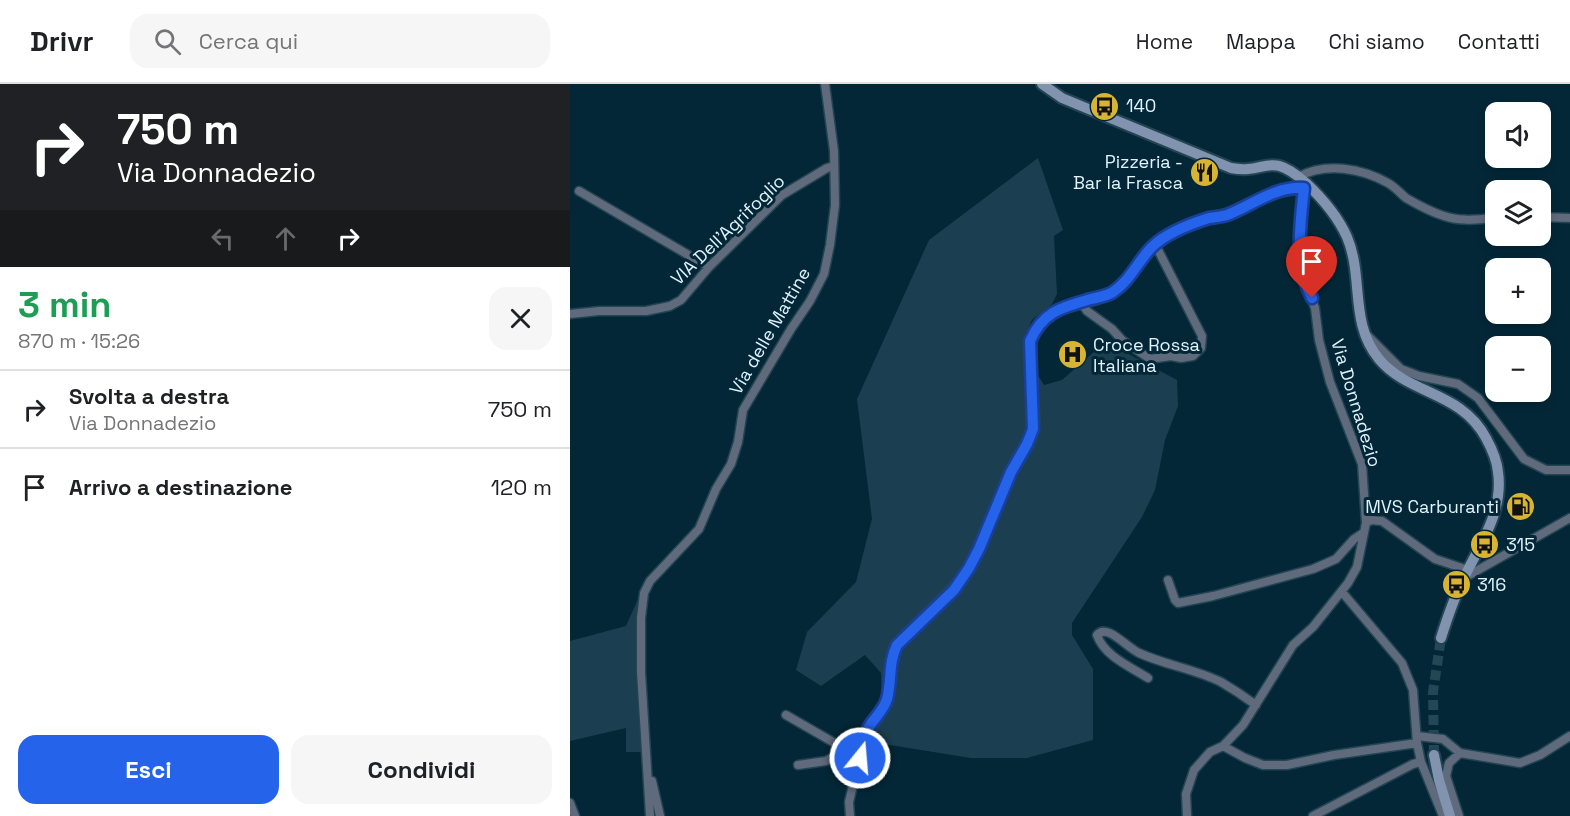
<!DOCTYPE html>
<html lang="it">
<meta charset="utf-8">
<style>
:root{--surface:#fff;--page:#f6f6f6;--text:#202124;--muted:#757577;--line:#e0e0e0;--accent:#2563eb}
body{margin:0;font-family:"Space Grotesk",sans-serif;background:var(--page);color:var(--text);height:100vh;display:flex;flex-direction:column;font-size:22px;white-space:nowrap}
*{box-sizing:border-box;margin:0}
p{font-size:20px;color:var(--muted)}
.icon{flex:none;width:33px;height:33px;fill:none;stroke:currentColor;stroke-width:2;stroke-linecap:round;stroke-linejoin:round}
.map{position:relative;flex:1;overflow:hidden}
.side{display:flex;flex-direction:column;background:var(--surface);width:570px}
.side>*{flex:none}
.guide{background:#202124;color:#fff;overflow:hidden}
.fabs{position:absolute;left:915px;top:18px;display:grid;gap:12px}
.fabs a{display:grid;place-items:center;width:66px;height:66px;border-radius:12px;background:var(--surface);box-shadow:0 3px 9px #0003;font-size:30px}
.pin{position:absolute;display:grid;place-items:center;width:51px;height:51px;color:#fff;margin:-62px -26px;border-radius:50% 50% 50% 0;rotate:-45deg;box-shadow:0 0 6px #0007}
.pin .icon{rotate:45deg}
.me{position:absolute;width:66px;margin:-33px;rotate:17deg;stroke-linejoin:round;filter:drop-shadow(0 0 4px #0008)}
.turn{display:flex;align-items:center;gap:21px;height:126px;padding:0 18px;font-size:27px}
.turn .icon{width:78px;height:78px;stroke-width:2.5}
.turn b{display:block;font-size:42px;line-height:51px}
.lanes{display:flex;align-items:center;height:57px;padding:0 18px;background:#0003;justify-content:center;gap:30px;direction:ltr}
.lanes .off{opacity:.35}
.round{display:grid;place-items:center;flex:none;width:63px;height:63px;border-radius:18px;background:var(--page)}
.summary{display:flex;align-items:center;justify-content:space-between;height:102px;padding:0 18px}
h1{font-size:36px;font-weight:700;line-height:45px;color:#1e9e55}
.button{display:flex;gap:12px;margin-top:auto;padding:12px 18px}
.button a{flex:1;height:69px;border-radius:18px;background:var(--accent);color:#fff;font-size:24px;font-weight:700;line-height:69px;text-align:center}
.button a+a{background:var(--page);color:var(--text)}
ul{padding:0;list-style:none}
li{display:flex;align-items:center;gap:18px;height:78px;padding:0 18px;border-top:2px solid var(--line)}
li div{flex:1}
li b{display:block;font-size:22px}
li em{font-style:normal}
header{display:flex;align-items:center;gap:36px;box-sizing:border-box;height:84px;padding:0 30px;background:var(--surface);border-bottom:2px solid var(--line)}
header strong{font-size:28px}
nav{display:flex;gap:33px;margin-inline-start:auto;font-size:21px}
.search{width:420px;height:54px;background:var(--page);display:flex;align-items:center;gap:15px;box-sizing:border-box;padding:0 21px;border-radius:18px;color:var(--muted);font-size:22px}
main{display:flex;flex:1;min-height:0}
.map>svg:first-child{display:block}
.green{fill:#1b3f50}
.lines{fill:none;stroke-linecap:round;stroke-linejoin:round}
.secondary-tunnel{stroke:#244655;stroke-width:10;stroke-dasharray:10 5;stroke-linecap:butt}
.street-casing{stroke:#224453;stroke-width:11}
.secondary-casing{stroke:#224453;stroke-width:14}
.street{stroke:#5f6a7c;stroke-width:8}
.secondary{stroke:#8193ae;stroke-width:10}
.route-casing{stroke:#184099;stroke-width:15}
.route{stroke:#2563eb;stroke-width:10}
.labels{text-anchor:middle;stroke-width:6;stroke-linejoin:round;paint-order:stroke}
.poi-label{font-size:18px;fill:#e0f3fe;stroke:#032737;text-anchor:start}
.street-label{font-size:18px;fill:#e0f3fe;stroke:#032737}
</style>
<header>
<strong>Drivr</strong>
<div class="search"><svg class="icon" aria-label="search" viewBox="0 0 24 24"><circle cx="10" cy="10" r="6"/><path d="M15 15l6 6"/></svg>Cerca qui</div>
<nav><a>Home</a><a>Mappa</a><a>Chi siamo</a><a>Contatti</a></nav>
</header>
<main>
<section class="side">
<div class="guide">
<div class="turn"><svg class="icon" aria-label="right" viewBox="0 0 24 24"><path d="M7 20v-9h11M14 6l5 5-5 5"/></svg><div><b>750 m</b>Via Donnadezio</div></div>
<div class="lanes"><svg class="icon off" aria-label="left" viewBox="0 0 24 24"><path d="M17 20v-9H6M10 6l-5 5 5 5"/></svg><svg class="icon off" aria-label="ahead" viewBox="0 0 24 24"><path d="M12 20V5M6 11l6-6 6 6"/></svg><svg class="icon" aria-label="right" viewBox="0 0 24 24"><path d="M7 20v-9h11M14 6l5 5-5 5"/></svg></div>
</div>
<div class="summary"><div><h1>3 min</h1><p>870 m · 15:26</p></div><a class="round"><svg class="icon" aria-label="close" viewBox="0 0 24 24"><path d="M6 6l12 12M18 6L6 18"/></svg></a></div>
<ul>
<li><svg class="icon" aria-label="right" viewBox="0 0 24 24"><path d="M7 20v-9h11M14 6l5 5-5 5"/></svg><div><b>Svolta a destra</b><p>Via Donnadezio</p></div><em>750 m</em></li>
<li><svg class="icon" aria-label="arrive" viewBox="0 0 24 24"><path d="M6 21V4h12l-3 4 3 4H6"/></svg><div><b>Arrivo a destinazione</b></div><em>120 m</em></li>
</ul>
<div class="button"><a>Esci</a><a>Condividi</a></div>
</section>
<div class="map">
<svg width="1000" height="732" viewBox="0 0 1000 732">
<rect width="100%" height="100%" fill="#032737"/>
<!-- green -->
<path class="green" d="M 468,74 L 493,146 L 484,152 L 487,210 L 482,220 L 462,236 L 455,251 L 455,270 L 474,301 L 492,296 L 532,261 L 551,266 L 607,296 L 608,322 L 595,356 L 585,406 L 572,433 L 502,539 L 502,551 L 523,585 L 523,656 L 457,674 L 401,674 L 301,658 L 312,631 L 311,589 L 295,571 L 251,602 L 226,586 L 237,548 L 286,498 L 302,435 L 287,315 L 359,156 Z
M 68,515 L 71,668 L 56,668 L 56,644 L 0,657 L 0,557 L 56,542 Z"/>
<g class="lines">
<!-- secondary-tunnel -->
<path class="secondary-tunnel" d="M 864,671 L 863,608 L 871,554"/>
<defs>
<path id="street" d="M 728,93 C 756,78 791,84 818,99 C 825,103 830,109 836,114 C 848,121 861,128 874,132 C 891,138 908,135 926,134
M 734,104 L 729,169 L 732,190 L 745,224 L 749,256 L 760,298 L 792,380 L 796,439
M 9,107 L 139,183
M 970,133 L 1000,134
M 511,218 L 517,227 L 542,245 L 552,256 L 580,275 L 601,272 L 611,274 L 623,272 L 631,264 L 632,252 L 585,160
M 0,230 L 29,227 L 76,227 L 100,222 L 111,216 L 139,183 L 212,111 L 257,84 L 264,82
M 796,250 L 831,285 L 849,292 L 888,300 L 908,314 L 954,375 L 976,386 L 1000,386
M 894,494 L 1000,434
M 598,496 L 605,516 L 608,519 L 643,512 L 743,485 L 766,475 L 784,455 L 793,449
M 772,508 L 832,579 L 843,606 L 847,659 L 851,678 L 873,732
M 578,594 C 561,583 534,572 527,551 C 537,539 556,563 569,569 C 595,581 625,585 651,598 C 663,605 675,613 686,621
M 216,631 L 275,665
M 847,652 L 873,655 L 890,669
M 653,662 L 675,674 L 693,681 L 717,681 L 764,671 L 847,659
M 228,681 L 256,677 L 294,655
M 82,697 L 90,732
M 0,719 L 5,732
M 80,732 L 71,588 L 71,534 L 74,509 L 80,497 L 129,445 L 146,405 L 161,380 L 168,358 L 173,326 L 221,245 L 240,217 L 254,190 L 260,161 L 265,121 L 264,67 L 255,0
M 280,732 L 279,718 L 294,655
M 617,732 L 616,710 L 624,686 L 640,668 L 653,662 L 673,641 L 723,561 L 743,543 L 778,499 L 787,483 L 796,439 L 801,436 L 812,437 L 865,475 L 898,486
M 743,732 L 843,680 L 851,678
M 889,732 L 876,692 L 879,679 L 890,669 L 950,679 L 970,671 L 1000,652"/>
<path id="secondary" d="M 472,0 L 492,14 L 661,84 C 697,91 698,65 736,99 C 752,114 768,133 777,153 C 794,193 779,239 809,275 C 839,311 891,307 916,354 C 922,365 927,376 928,388 C 934,429 908,463 892,498 C 883,516 877,535 871,554
M 294,655 C 300,642 311,631 316,618 C 324,599 318,579 327,561 C 337,551 346,541 356,531 C 371,516 387,503 399,485 C 416,457 425,423 439,393 C 446,377 460,362 463,345 C 468,321 453,267 463,250 C 482,216 511,224 541,209 C 560,200 567,176 583,162 C 598,149 621,139 640,134 C 646,133 652,132 658,130 C 686,119 710,99 743,106
M 864,671 L 869,696 L 880,732"/>
</defs>
<!-- street casing -->
<use href="#street" class="street-casing"/>
<!-- secondary casing -->
<use href="#secondary" class="secondary-casing"/>
<!-- street -->
<use href="#street" class="street"/>
<!-- secondary -->
<use href="#secondary" class="secondary"/>
</g>
<g class="lines">
<defs>
<path id="route" d="M 290,674 C 292,663 293,652 299,643 C 305,633 314,626 317,615 C 322,597 318,579 327,561 L 384,506 L 399,484 L 409,465 L 441,388 L 457,360 L 463,345 L 460,257 C 473,227 493,223 521,215 C 529,213 537,212 543,208 C 560,197 568,177 582,163 C 596,149 620,140 639,134 C 645,133 651,133 657,131 C 683,121 705,102 734,104 C 730,142 724,179 742,214"/>
</defs>
<!-- route casing -->
<use href="#route" class="route-casing"/>
<!-- route -->
<use href="#route" class="route"/>
</g>
<!-- icons -->
<defs>
<symbol id="bus-disc" viewBox="-11 -11 22 22"><circle r="9.5" fill="#d7b434" stroke="#032737"/><path d="M-5-6H5V4H4V6H2V4H-2V6H-4V4H-5ZM-3.5-4V0h7V-4ZM-3.5 1.2v1.5H-2V1.2ZM2 1.2v1.5H3.5V1.2Z" fill="#111"/></symbol>
<symbol id="restaurant-disc" viewBox="-11 -11 22 22"><circle r="9.5" fill="#d7b434" stroke="#032737"/><path d="M-5-6h1v4h1v-4h1v4h1v-4h1v5L-1.5 .5V6h-2V.5L-5-1ZM5-6V6H3V1.5H1.5Q1.5-4 5-6Z" fill="#111"/></symbol>
<symbol id="hospital-disc" viewBox="-11 -11 22 22"><circle r="9.5" fill="#d7b434" stroke="#032737"/><path d="M-5-5h3v3.5h4V-5h3V5h-3V1.5h-4V5h-3Z" fill="#111"/></symbol>
<symbol id="fuel-disc" viewBox="-11 -11 22 22"><circle r="9.5" fill="#d7b434" stroke="#032737"/><path d="M-5.5-6h7V0h2V4h1.3V-2.5L3-4.5l.8-.8L6-3V5H2.5V1h-1V6h-7ZM-4.2-4.7v3.2H.2V-4.7Z" fill="#111"/></symbol>
</defs>
<g fill-rule="evenodd">
<use href="#bus-disc" x="518" y="6" width="33" height="33"/>
<use href="#restaurant-disc" x="618" y="72" width="33" height="33"/>
<use href="#hospital-disc" x="486" y="254" width="33" height="33"/>
<use href="#fuel-disc" x="934" y="406" width="33" height="33"/>
<use href="#bus-disc" x="898" y="444" width="33" height="33"/>
<use href="#bus-disc" x="870" y="484" width="33" height="33"/>
</g>
<g class="labels">
<!-- poi labels -->
<g class="poi-label">
<text x="556" y="28">140</text>
<text x="613" y="84" text-anchor="end">Pizzeria -<tspan x="613" dy="21">Bar la Frasca</tspan></text>
<text x="523" y="267">Croce Rossa<tspan x="523" dy="21">Italiana</tspan></text>
<text x="929" y="429" text-anchor="end">MVS Carburanti</text>
<text x="936" y="467">315</text>
<text x="907" y="507">316</text>
</g>
<!-- street labels -->
<g class="street-label">
<text transform="translate(158 146) rotate(-44)" y="6">VIA Dell'Agrifoglio</text>
<text transform="translate(200 247) rotate(-60)" y="6">Via delle Mattine</text>
<text transform="translate(786 319) rotate(73)" y="6">Via Donnadezio</text>
</g>
</g>
</svg>
<div class="fabs">
<a><svg class="icon" aria-label="sound" viewBox="0 0 24 24"><path d="M4 9h4l5-4v14l-5-4H4zM17 9q2 3 0 6"/></svg></a>
<a><svg class="icon" aria-label="layers" viewBox="0 0 24 24"><path d="M12 4l9 5-9 5-9-5zM3 14l9 5 9-5"/></svg></a>
<a>+</a>
<a>−</a>
</div>
<div class="pin" style="left:742px;top:214px;background:#d93025"><svg class="icon" aria-label="arrive" viewBox="0 0 24 24"><path d="M6 21V4h12l-3 4 3 4H6"/></svg></div>
<svg class="me" style="left:290px;top:674px" viewBox="-20 -20 40 40"><circle r="17" fill="#2563eb" stroke="#fff" stroke-width="3"/><path d="M0-11L8 9 0 5-8 9z" fill="#fff"/></svg>
</div>
</main>
